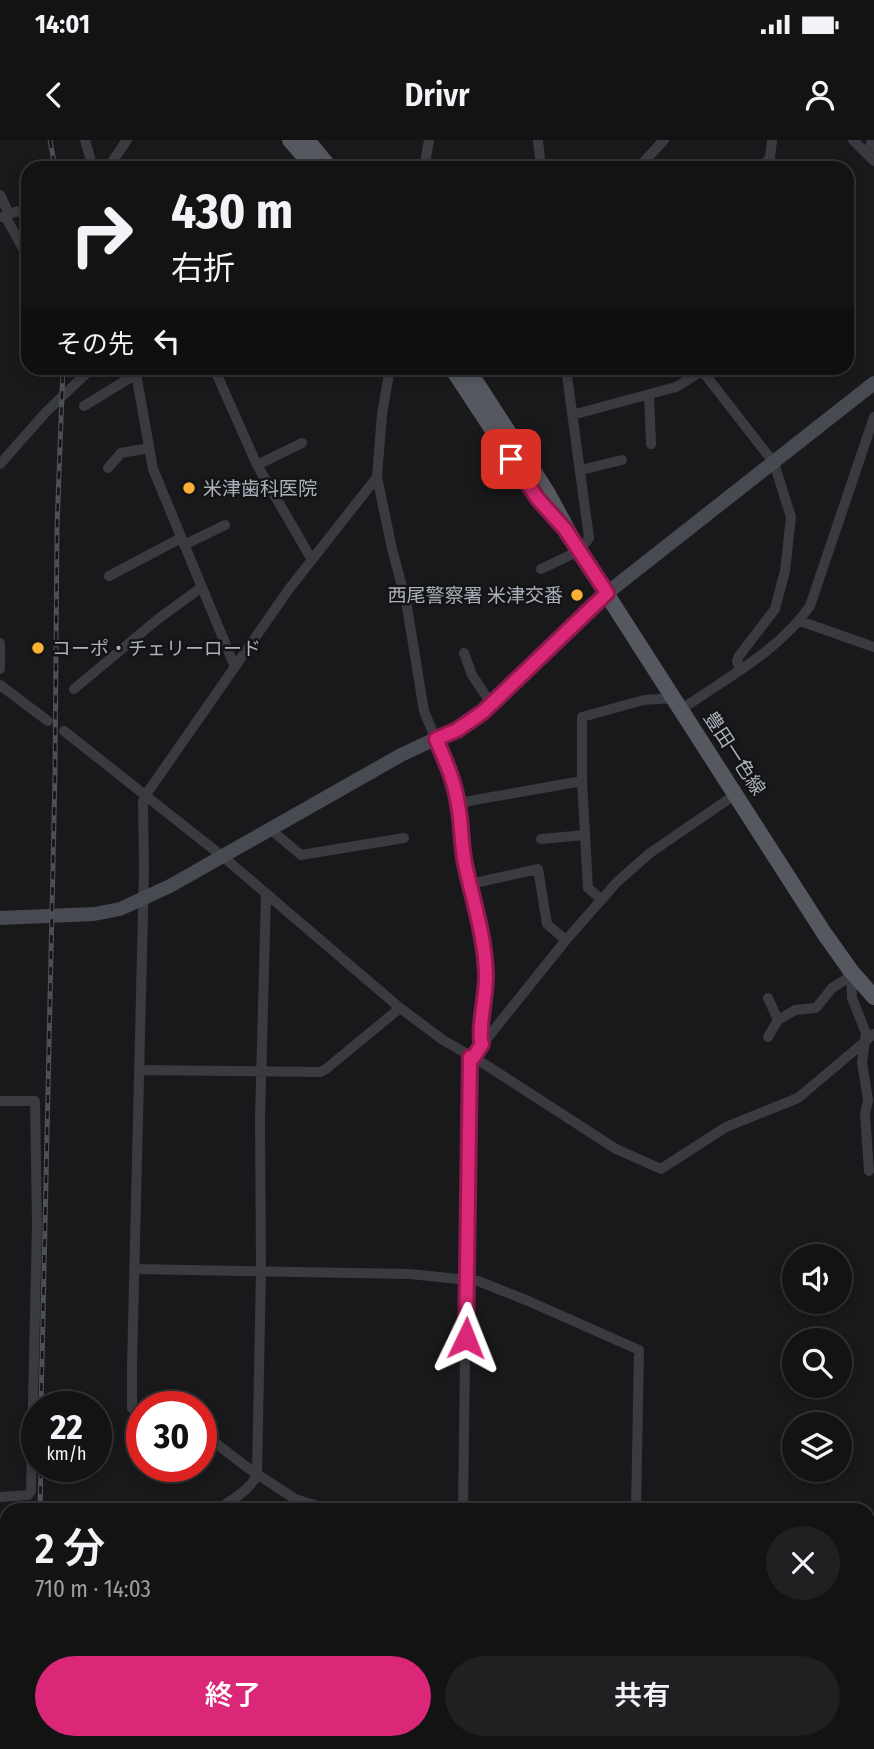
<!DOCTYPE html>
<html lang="ja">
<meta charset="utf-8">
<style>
:root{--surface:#131314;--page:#202022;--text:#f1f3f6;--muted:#9d9ea0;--line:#323234;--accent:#db2777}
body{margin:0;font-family:"Fira Sans Condensed","Noto Sans JP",sans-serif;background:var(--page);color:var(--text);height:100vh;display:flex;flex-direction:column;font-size:26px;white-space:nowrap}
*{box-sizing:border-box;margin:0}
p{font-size:23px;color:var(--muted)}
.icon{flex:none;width:38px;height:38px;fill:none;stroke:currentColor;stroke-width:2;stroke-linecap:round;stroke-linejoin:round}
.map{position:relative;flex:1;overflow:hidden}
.details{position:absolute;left:0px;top:1363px;width:875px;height:247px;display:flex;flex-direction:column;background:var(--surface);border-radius:21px 21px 0 0;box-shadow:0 4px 10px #0003,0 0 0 2px var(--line)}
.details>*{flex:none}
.guide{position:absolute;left:21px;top:21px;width:833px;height:214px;border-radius:21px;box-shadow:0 4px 10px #0003,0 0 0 2px var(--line);background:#131314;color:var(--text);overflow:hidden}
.controls{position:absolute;left:782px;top:1104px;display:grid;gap:14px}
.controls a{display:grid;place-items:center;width:70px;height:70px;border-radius:50%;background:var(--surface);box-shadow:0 4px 10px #0003,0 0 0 2px var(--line);font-size:35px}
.speed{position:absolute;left:21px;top:1251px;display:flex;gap:14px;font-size:35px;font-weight:700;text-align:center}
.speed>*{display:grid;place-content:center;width:91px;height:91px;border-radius:50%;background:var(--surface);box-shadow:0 4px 10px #0003,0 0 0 2px var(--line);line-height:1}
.speed small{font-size:18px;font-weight:400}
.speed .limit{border:10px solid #d22;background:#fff;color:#111}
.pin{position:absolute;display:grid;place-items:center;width:60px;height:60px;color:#fff;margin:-30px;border-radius:14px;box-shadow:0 4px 10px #0006}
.me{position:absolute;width:77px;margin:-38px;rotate:2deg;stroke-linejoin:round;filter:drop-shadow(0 0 5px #0008)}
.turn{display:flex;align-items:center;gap:24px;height:147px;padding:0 35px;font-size:32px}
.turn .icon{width:91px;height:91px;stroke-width:2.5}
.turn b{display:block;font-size:49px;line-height:60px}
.then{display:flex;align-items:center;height:66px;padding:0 35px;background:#0003;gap:14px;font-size:26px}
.round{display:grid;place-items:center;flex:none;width:74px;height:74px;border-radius:37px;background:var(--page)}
.overview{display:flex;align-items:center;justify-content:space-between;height:119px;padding:0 35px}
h1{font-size:42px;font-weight:600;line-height:52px}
.primary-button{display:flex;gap:14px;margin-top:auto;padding:14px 35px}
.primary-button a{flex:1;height:80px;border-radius:42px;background:var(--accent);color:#fff;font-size:28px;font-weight:600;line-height:80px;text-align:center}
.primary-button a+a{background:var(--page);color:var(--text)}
.status{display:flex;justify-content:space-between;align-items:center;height:49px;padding:0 35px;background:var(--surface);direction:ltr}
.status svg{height:19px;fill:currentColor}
header{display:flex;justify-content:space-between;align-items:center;height:91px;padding:0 35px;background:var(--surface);font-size:32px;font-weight:600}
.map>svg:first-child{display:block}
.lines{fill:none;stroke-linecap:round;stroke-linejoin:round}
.street{stroke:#3a3b41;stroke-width:10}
.secondary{stroke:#484a51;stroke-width:14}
.primary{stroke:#565860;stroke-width:16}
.rail-casing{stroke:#4d4f56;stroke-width:5}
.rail{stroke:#141417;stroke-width:2.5;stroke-dasharray:8;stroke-linecap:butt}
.route-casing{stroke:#8e194d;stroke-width:18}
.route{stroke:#db2777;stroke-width:12}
.poi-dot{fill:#f8af34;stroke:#141417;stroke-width:2.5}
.labels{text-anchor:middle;stroke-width:5;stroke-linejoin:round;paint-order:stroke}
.poi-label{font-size:19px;fill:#abb1bb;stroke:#141417;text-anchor:start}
.street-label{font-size:19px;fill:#abb1bb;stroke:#141417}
</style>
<div class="status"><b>14:01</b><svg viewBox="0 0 49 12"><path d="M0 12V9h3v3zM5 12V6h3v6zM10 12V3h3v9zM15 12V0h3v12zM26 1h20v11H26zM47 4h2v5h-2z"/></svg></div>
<header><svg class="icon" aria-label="back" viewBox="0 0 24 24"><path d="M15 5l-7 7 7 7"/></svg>Drivr<svg class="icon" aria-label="person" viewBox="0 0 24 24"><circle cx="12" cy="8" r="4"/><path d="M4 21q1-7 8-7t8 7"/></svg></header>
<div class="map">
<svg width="874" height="1609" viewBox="0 0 874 1609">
<rect width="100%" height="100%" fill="#19191b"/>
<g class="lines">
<!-- street -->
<path class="street" d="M 85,0 L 93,28
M 538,0 L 541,28
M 853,0 L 874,21
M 868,15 L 872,0
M 108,28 L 127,0
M 424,28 L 429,0
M 638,28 L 664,0
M 760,28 L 770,18 L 772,0
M 0,55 L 9,74 L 2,77
M 9,74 L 28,68
M 5,76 L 28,117
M 135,228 L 153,329 L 235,527
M 214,228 L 257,325 L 312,420
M 215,228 L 297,229 L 298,228
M 390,228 L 382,274 L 377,337 L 392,409 L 406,461 L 424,571 L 449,631 L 458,663 L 462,709 L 478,772 L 484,807 L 486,836 L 485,868 L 480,896 L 483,904
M 700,228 L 774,323 L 791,377 L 785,431 L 775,469 L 739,516 L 737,521 L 740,529
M 649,255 L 651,304
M 84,266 L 136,234
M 572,275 L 676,247 L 702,231
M 0,324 L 47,271 L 92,228
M 257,325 L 302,303
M 108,328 L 121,313 L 149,308
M 581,330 L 622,320
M 184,405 L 225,385
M 541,429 L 579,411 L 589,398 L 566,228
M 109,436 L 181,398
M 800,481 L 874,507
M 0,503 L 0,529
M 464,513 L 472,535 L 492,565
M 0,545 L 48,581
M 74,549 L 158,479 L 202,447
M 682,569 C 726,538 779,511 810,466 L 874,277
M 64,591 L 227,720 L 400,868 L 443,900 L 486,925 L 616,1009 L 661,1029 L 726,987 L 798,958 L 874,894
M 582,641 L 582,577 L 644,560 L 674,558
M 458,663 L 582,641 L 588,748 L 601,759
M 270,689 L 301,715 L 404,698
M 541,699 L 585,695
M 470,744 L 538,729 L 547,784 L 566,800
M 851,831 L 852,858 L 866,893 L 862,922 L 868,960 L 865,974 L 869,1031
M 768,858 L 778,880 L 795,870 L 816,868 L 832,848 L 851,836
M 768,897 L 778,880
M 480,907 L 566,800 L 617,742 L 650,713 L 736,654
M 139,930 L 320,932 L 326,929 L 400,868
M 0,961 L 35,961 L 37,1084 L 31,1351 L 28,1355 L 0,1357
M 135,1129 L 410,1134 L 478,1141 L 526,1160 L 639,1210 L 636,1370
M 142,1272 L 132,1268 L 132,1226 L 144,731 L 143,662 L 145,656 L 289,449 L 377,337
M 201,1292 L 248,1328 L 295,1359 L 331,1370
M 217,1370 C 230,1361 251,1350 257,1334 L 261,1130 L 260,979 L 266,754
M 463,1370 L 469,917
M 0,1516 L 7,1512
M 166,1603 L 168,1609
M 342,1603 L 344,1609"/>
<!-- secondary -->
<path class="secondary" d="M 0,778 L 94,774 L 120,769 L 170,746 L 401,615 L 467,584 L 497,561 L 607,453 L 874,243"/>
<!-- primary -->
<path class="primary" d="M 290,0 L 314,28
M 307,0 L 330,28
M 452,228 L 538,359 L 552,375
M 467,228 L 547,352 L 579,411 L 824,793 L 851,831 L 874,857"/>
<defs>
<path id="rail" d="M 50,0 L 55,28
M 41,1267 L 55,634 L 57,387 L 63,228
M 40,1370 L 41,1326
M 35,1609 L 35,1603"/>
</defs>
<!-- rail casing -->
<use href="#rail" class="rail-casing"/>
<!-- rail -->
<use href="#rail" class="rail"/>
</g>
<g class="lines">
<defs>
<path id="route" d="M 466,1198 L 470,917 L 473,918 L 482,904 C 477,892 487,852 486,835 C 485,796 473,761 465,724 C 461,704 462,685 458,665 C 455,642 445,620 436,599 L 457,590 L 483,572 L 607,453 L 565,389 L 538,359 L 511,319"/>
</defs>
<!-- route casing -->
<use href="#route" class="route-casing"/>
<!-- route -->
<use href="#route" class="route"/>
</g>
<!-- markers -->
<g class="poi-dot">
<circle cx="189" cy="348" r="7"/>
<circle cx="577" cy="455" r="7"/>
<circle cx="38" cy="508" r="7"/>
</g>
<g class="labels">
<!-- poi labels -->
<g class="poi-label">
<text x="203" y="355">米津歯科医院</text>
<text x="563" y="462" text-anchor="end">西尾警察署 米津交番</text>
<text x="52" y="515">コーポ・チェリーロード</text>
</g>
<!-- street labels -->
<g class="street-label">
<text transform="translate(735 613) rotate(57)" y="7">豊田一色線</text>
</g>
</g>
</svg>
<div class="controls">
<a><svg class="icon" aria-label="sound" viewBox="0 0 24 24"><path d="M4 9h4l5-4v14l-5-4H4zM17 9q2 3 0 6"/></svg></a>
<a><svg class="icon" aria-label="search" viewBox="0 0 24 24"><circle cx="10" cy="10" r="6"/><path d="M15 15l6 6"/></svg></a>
<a><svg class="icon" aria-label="layers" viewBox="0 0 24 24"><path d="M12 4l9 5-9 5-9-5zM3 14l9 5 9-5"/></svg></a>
</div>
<div class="speed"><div>22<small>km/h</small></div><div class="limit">30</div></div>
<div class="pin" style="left:511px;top:319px;background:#d93025"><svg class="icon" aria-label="arrive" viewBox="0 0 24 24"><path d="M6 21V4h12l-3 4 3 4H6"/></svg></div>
<svg class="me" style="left:466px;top:1198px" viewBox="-20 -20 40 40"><path d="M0-17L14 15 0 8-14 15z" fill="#db2777" stroke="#fff" stroke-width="4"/></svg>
<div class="guide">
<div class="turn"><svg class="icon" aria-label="right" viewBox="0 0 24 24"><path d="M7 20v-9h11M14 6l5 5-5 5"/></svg><div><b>430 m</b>右折</div></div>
<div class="then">その先<svg class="icon" aria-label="left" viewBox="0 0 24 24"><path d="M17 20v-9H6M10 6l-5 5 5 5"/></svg></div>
</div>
<section class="details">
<div class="overview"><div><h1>2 分</h1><p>710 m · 14:03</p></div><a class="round"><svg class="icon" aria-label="close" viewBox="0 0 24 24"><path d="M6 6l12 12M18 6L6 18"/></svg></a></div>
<div class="primary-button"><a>終了</a><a>共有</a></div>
</section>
</div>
